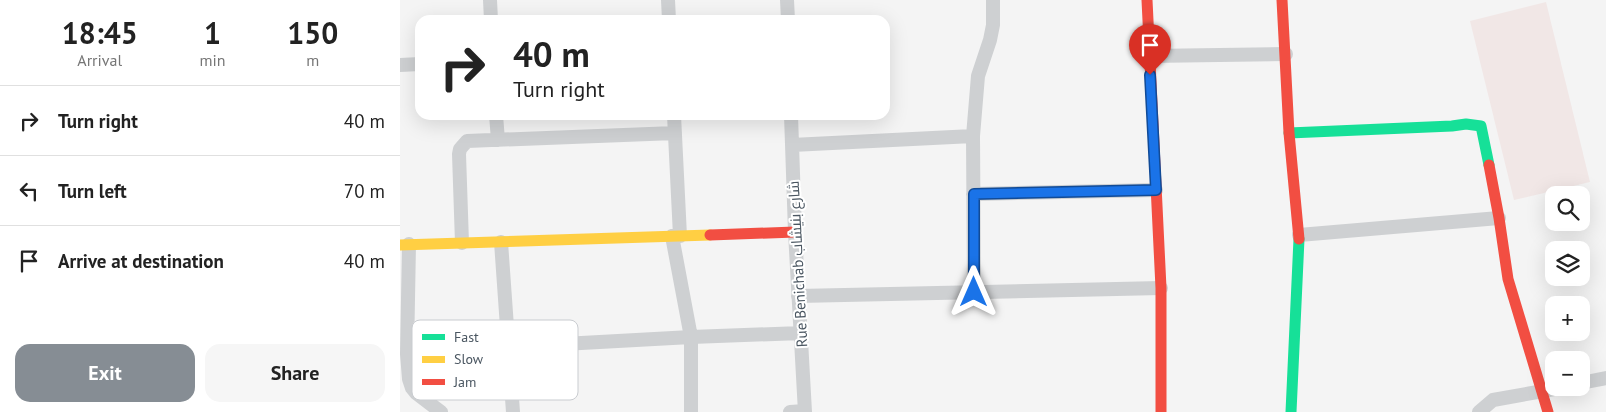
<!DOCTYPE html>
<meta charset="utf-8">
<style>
:root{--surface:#fff;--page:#f6f6f6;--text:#222;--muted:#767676;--line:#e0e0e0;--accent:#868d94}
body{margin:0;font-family:"PT Sans",Cairo,sans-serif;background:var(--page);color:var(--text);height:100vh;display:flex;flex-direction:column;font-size:19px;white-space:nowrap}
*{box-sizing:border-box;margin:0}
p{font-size:16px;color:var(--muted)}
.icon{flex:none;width:28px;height:28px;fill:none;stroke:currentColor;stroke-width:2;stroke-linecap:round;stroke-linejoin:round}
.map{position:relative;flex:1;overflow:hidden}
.sheet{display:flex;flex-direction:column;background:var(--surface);width:400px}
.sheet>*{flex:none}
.top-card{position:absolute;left:15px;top:15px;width:475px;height:105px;border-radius:15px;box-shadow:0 5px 20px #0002;background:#fff;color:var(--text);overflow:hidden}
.controls{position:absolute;left:1145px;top:186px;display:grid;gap:10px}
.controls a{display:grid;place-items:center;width:45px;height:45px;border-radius:10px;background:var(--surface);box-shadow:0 5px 20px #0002;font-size:25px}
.pin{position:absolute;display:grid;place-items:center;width:42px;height:42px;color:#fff;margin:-51px -21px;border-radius:50% 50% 50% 0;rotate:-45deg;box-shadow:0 0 5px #0007}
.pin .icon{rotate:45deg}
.me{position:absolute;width:55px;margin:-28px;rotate:0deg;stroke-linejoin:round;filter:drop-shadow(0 0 4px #0008)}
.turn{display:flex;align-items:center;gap:18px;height:105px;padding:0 15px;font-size:22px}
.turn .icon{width:65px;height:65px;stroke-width:2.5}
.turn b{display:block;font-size:35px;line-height:42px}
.eta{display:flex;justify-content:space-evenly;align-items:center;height:85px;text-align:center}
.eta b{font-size:30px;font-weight:800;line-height:35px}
.action{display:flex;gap:10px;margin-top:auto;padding:10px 15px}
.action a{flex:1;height:58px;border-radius:15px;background:var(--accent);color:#fff;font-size:20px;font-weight:800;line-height:58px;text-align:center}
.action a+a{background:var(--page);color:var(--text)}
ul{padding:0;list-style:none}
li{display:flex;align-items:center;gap:15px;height:70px;padding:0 15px;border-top:1px solid var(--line)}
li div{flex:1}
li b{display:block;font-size:19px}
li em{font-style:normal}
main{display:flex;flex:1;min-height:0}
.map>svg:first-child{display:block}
.medical{fill:#f1e7e6}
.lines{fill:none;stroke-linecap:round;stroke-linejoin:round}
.street{stroke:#ced0d2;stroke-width:14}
.fast{stroke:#16e098;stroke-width:11}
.slow{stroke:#ffcf43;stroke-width:11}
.jam{stroke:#f24e42;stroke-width:11}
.route-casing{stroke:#114b97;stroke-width:12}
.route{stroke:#1a73e8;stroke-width:9}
.labels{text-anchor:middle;stroke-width:4;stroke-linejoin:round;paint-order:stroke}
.street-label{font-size:15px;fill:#4a5661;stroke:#fff}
.key{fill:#fff;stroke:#c9ccd0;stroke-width:1}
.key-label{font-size:14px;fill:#4a5661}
</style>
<main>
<section class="sheet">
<div class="eta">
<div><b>18:45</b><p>Arrival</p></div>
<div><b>1</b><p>min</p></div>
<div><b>150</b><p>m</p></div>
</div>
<ul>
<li><svg class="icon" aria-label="right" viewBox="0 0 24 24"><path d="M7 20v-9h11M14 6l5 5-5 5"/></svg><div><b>Turn right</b></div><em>40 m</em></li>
<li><svg class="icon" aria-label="left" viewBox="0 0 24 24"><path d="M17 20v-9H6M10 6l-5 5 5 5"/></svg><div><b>Turn left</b></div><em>70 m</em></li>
<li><svg class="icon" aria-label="arrive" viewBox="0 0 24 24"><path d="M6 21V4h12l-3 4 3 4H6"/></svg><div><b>Arrive at destination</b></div><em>40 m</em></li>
</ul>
<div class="action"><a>Exit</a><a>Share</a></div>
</section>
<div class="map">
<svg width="1206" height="412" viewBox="0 0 1206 412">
<rect width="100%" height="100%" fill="#f4f4f4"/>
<!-- medical -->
<path class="medical" d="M 1146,2 L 1190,182 L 1114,200 L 1070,21 Z"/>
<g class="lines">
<!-- street -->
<path class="street" d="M 90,0 L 91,20
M 268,0 L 269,20
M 387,0 L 388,20
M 749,56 L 886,54
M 0,65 L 20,64
M 96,115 L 98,140
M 274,115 L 280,236
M 391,115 L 395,232 L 405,412
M 392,145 L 573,136
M 573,194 L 756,190
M 899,235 L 1099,218
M 272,236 L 291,337 L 291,412
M 101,242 L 113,412
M 62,243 L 59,154 L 60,149 L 67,141 L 275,133
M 9,244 L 7,354 L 9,379 L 12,388 L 16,393 L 41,412
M 574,292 L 573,136 L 578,76 L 590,40 L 593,25 L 593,0
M 398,296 L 761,288
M 108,347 L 291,337 L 401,333
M 1181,383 L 1206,378
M 390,412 L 405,411
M 1079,412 L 1093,400 L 1160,388"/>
<!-- fast -->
<path class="fast" d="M 889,133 L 1052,126 L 1066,124 L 1081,126 L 1089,165
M 891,412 L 899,239"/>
<!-- slow -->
<path class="slow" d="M 0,245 L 310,235"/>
<!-- jam -->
<path class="jam" d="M 747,0 L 761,288 L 761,412
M 882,0 L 889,133 L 899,239
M 1089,165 L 1099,218 L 1108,279 L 1148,412
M 310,235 L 395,232"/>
</g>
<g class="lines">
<defs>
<path id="route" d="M 574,292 L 574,194 L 756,190 L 750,75"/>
</defs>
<!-- route casing -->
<use href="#route" class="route-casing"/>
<!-- route -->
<use href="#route" class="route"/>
</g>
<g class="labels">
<!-- street labels -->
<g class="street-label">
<text transform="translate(398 264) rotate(-93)" y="5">Rue Benichab شارع بنيشاب</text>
</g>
</g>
<!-- legend -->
<rect x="12" y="320" width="166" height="80" rx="8" class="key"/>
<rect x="22" y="334" width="23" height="6" fill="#16e098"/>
<rect x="22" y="356" width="23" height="7" fill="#ffcf43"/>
<rect x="22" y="379" width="23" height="6" fill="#f24e42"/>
<g class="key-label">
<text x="54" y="342">Fast</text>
<text x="54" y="364">Slow</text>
<text x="54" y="387">Jam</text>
</g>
</svg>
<div class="controls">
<a><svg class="icon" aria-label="search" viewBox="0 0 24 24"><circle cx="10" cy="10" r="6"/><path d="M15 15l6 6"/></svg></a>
<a><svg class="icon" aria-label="layers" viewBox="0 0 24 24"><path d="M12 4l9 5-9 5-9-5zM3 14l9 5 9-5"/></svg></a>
<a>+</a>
<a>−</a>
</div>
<div class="pin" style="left:750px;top:75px;background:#d93025"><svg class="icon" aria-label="arrive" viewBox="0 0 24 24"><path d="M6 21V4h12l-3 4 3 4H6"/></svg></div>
<svg class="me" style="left:574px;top:292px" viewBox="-20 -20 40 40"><path d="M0-17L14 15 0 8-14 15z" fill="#1a73e8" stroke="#fff" stroke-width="4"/></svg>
<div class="top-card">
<div class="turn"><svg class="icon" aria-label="right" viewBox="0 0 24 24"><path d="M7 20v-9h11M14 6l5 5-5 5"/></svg><div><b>40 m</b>Turn right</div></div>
</div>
</div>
</main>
